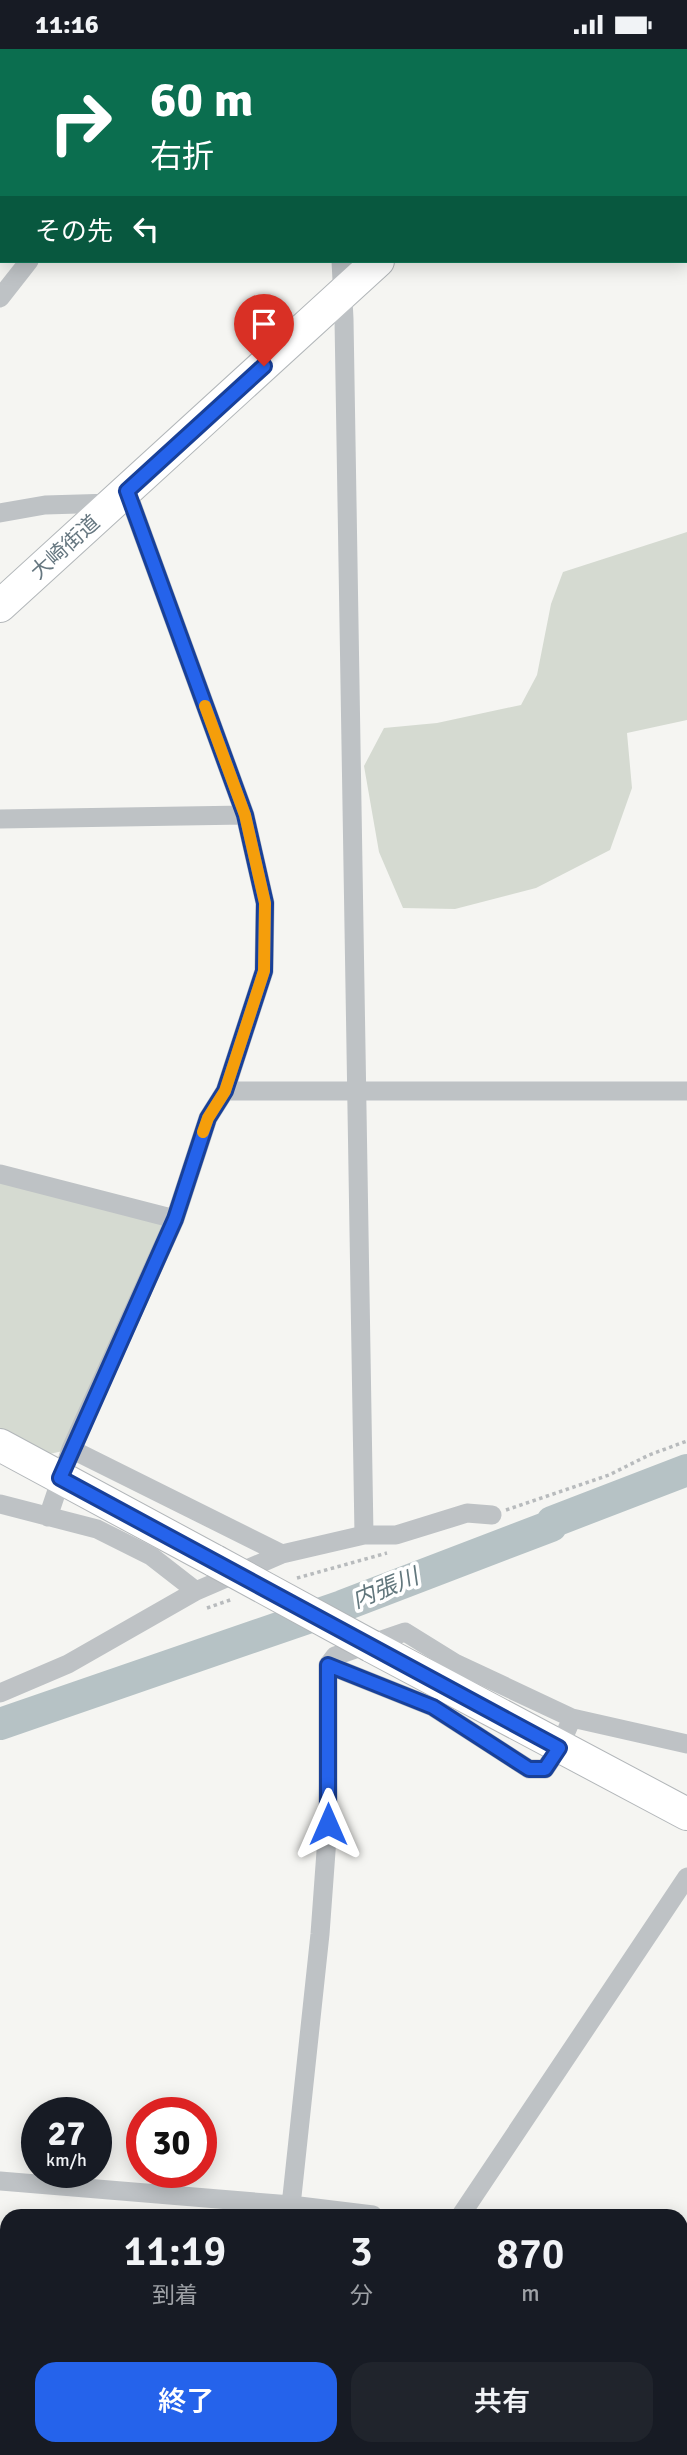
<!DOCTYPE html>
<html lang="ja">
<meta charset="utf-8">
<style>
:root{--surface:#171b24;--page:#20242c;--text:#f1f3f6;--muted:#9ea1a6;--accent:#2563eb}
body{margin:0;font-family:Signika,"Noto Sans JP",sans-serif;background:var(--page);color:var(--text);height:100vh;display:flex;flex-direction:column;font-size:26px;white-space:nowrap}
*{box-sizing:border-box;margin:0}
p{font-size:23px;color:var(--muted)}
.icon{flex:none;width:38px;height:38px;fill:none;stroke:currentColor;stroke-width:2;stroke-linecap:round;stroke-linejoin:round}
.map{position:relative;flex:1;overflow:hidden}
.drawer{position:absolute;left:0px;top:2160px;width:688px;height:247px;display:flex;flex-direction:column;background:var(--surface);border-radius:21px 21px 0 0;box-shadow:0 4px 18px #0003}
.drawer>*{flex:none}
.guide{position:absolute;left:0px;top:0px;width:688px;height:214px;box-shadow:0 4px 18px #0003;background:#0b6e4f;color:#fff;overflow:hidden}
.speed{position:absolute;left:21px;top:2048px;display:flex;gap:14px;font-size:35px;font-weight:700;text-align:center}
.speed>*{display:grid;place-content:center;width:91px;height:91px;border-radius:50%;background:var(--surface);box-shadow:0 4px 18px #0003;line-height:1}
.speed small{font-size:18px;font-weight:400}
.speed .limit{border:10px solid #d22;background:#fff;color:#111}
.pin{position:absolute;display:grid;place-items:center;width:60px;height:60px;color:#fff;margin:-72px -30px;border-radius:50% 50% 50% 0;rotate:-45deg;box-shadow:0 0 7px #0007}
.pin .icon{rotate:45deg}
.me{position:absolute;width:77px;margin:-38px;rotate:0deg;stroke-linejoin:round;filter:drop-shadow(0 0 5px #0008)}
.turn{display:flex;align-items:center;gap:24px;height:147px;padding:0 35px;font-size:32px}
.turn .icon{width:91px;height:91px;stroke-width:2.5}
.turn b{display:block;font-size:49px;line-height:60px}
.then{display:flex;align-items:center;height:66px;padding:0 35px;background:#0003;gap:14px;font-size:26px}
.eta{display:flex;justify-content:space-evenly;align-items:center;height:119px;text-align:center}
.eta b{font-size:42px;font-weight:600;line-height:49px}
.cta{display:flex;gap:14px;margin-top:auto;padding:14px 35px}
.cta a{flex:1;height:80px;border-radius:21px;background:var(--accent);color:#fff;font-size:28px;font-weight:600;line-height:80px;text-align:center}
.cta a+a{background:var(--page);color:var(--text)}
.status{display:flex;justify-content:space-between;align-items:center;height:49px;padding:0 35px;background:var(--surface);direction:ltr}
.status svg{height:19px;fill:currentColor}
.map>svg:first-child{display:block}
.green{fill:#d5dad1}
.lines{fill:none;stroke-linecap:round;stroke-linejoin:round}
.river{stroke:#b6c2c5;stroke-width:32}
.primary-casing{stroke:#b2b6b9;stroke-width:34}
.path{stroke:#b8bbbd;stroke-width:3.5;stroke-dasharray:3.5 3.5;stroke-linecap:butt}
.street{stroke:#bec2c5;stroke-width:19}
.primary{stroke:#fff;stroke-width:32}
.primary-bridge-casing{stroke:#b2b6b9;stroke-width:34;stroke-linecap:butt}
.primary-bridge{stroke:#fff;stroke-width:32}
.route-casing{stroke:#184099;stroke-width:18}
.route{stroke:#2563eb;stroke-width:12}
.slow{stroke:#f59e0b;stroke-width:12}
.labels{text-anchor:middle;stroke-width:7;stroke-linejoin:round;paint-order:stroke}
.street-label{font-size:21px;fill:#667780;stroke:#fff}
.water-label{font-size:23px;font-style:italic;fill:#62777d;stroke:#fff}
</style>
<div class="status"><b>11:16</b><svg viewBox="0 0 49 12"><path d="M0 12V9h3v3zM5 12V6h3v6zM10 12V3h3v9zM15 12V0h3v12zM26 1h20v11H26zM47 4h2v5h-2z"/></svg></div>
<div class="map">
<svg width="687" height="2406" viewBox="0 0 687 2406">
<rect width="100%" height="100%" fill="#f5f5f2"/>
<!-- green -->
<path class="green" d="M 687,483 L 687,671 L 627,684 L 632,739 L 610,801 L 536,839 L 455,860 L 403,859 L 379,803 L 364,717 L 384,679 L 437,674 L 521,656 L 537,626 L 551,555 L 563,523 Z
M 0,1133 L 163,1175 L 68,1401 L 49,1405 L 0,1379 Z"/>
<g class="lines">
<!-- river -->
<path class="river" d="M 0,1675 L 342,1557 L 551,1477 L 552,1473 L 687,1421"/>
<defs>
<path id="primary" d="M 596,2 L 598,0
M 0,557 L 378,212
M 0,1396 L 215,1512
M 371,1597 L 687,1765"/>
</defs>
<!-- primary casing -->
<use href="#primary" class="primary-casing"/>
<!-- path -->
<path class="path" d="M 376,0 L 377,2
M 636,0 L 637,2
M 686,197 L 687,201
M 506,1461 L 609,1426 L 649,1406 L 687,1392
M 297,1529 L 387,1504
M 207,1559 L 233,1550"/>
<!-- street -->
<path class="street" d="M 284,0 L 284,2
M 527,0 L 527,2
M 678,0 L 679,2
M 68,2 L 68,0
M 341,212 L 344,270 L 364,1486
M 0,249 L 29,212
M 0,464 L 45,456 L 113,454
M 0,770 L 245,766
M 225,1042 L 687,1042
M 0,1125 L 175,1170
M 71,1400 L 175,1170 L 208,1069 L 225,1042 L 264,922 L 265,854 L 245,766 L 127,442
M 0,1455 L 97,1480 L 151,1507 L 196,1542
M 48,1468 L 71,1400 L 282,1505 L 364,1486 L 396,1486 L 467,1464 L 492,1466
M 328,1616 L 335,1607 L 405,1583 L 455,1614 L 572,1669
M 0,1644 L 68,1615 L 196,1542 L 282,1505
M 0,2132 L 291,2156 L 373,2166
M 290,2166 L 320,1885 L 328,1775 L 328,1616 L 433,1658 L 529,1720 L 545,1720 L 559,1699 L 572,1669 L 687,1695
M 461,2166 L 687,1828
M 681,2203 L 687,2204
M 268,2406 L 268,2399"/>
<!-- primary -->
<use href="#primary" class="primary"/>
<defs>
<path id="primary-bridge" d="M 215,1512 L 371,1597"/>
</defs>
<!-- primary-bridge casing -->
<use href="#primary-bridge" class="primary-bridge-casing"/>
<!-- primary-bridge -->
<use href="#primary-bridge" class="primary-bridge"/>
</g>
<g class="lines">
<defs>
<path id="route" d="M 264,317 L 127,442 L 245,766 L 265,854 L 264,922 L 225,1042 L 208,1069 L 175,1170 L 60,1429 L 559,1699 L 545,1720 L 529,1720 L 433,1658 L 328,1616 L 328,1775"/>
</defs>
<!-- route casing -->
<use href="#route" class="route-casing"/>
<!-- route -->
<use href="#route" class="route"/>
<!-- slow -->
<path class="slow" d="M 203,1083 L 208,1069 L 225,1042 L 264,922 L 265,854 L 245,766 L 205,657"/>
</g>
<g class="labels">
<!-- street labels -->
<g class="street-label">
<text transform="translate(65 498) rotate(-42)" y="7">大崎街道</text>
</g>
<!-- water labels -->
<g class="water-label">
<text transform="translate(385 1539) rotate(-22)" y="8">内張川</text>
</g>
</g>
</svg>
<div class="speed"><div>27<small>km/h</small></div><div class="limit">30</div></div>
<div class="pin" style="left:264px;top:317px;background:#d93025"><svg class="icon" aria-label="arrive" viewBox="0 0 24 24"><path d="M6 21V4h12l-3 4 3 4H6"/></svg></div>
<svg class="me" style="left:328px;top:1775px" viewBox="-20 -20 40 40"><path d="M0-17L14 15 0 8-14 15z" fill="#2563eb" stroke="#fff" stroke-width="4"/></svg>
<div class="guide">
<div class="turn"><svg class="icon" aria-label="right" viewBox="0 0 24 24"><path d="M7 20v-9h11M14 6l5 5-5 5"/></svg><div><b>60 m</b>右折</div></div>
<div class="then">その先<svg class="icon" aria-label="left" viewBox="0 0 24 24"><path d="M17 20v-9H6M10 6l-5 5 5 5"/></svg></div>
</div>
<section class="drawer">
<div class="eta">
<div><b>11:19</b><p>到着</p></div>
<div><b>3</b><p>分</p></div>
<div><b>870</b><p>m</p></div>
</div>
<div class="cta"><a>終了</a><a>共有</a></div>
</section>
</div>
